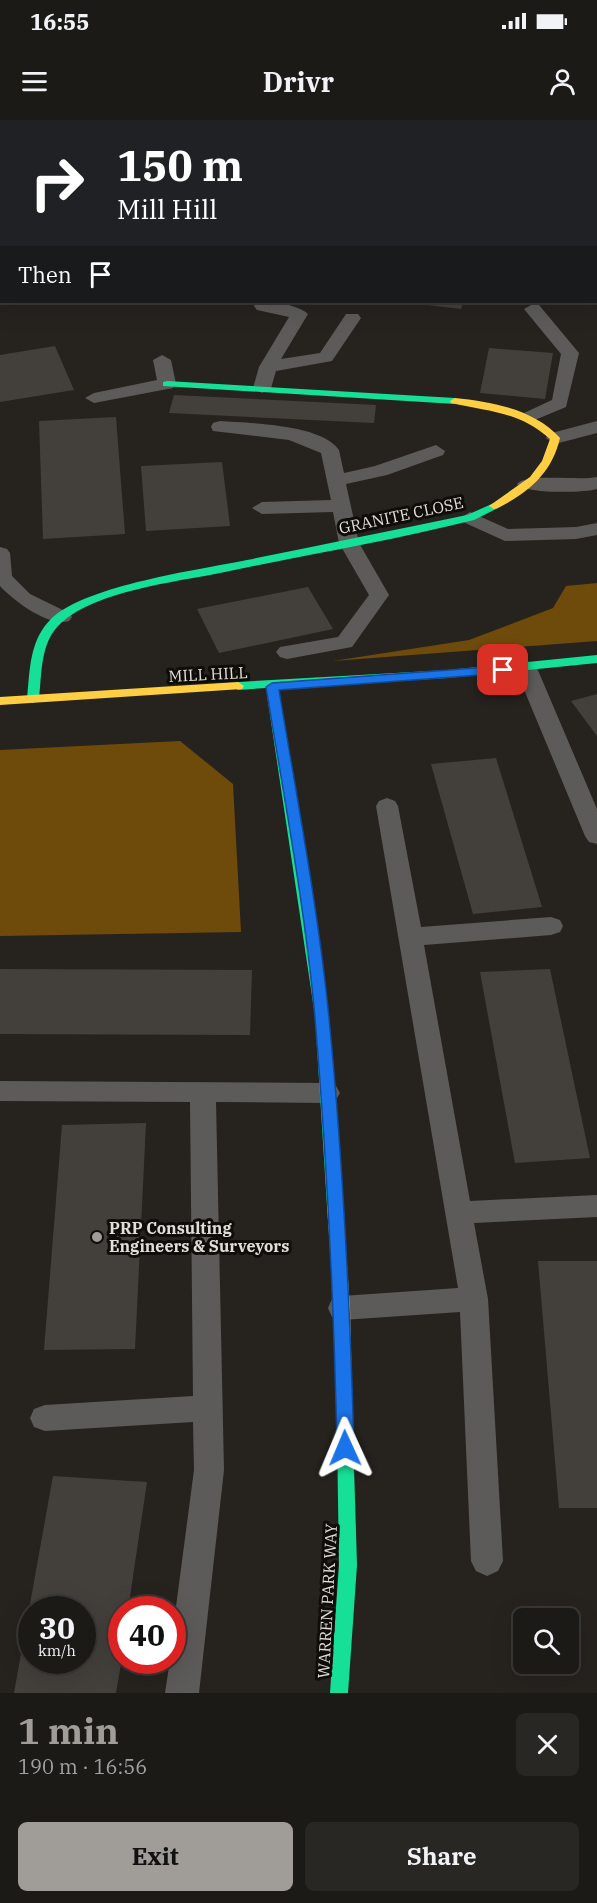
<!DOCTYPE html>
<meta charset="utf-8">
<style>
:root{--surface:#1c1a17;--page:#292724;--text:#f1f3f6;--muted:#a0a1a1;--line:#3a3836;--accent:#a09c97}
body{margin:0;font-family:"IBM Plex Serif",serif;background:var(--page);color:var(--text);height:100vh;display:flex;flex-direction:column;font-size:22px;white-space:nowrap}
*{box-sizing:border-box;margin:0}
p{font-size:20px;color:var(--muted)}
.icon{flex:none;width:33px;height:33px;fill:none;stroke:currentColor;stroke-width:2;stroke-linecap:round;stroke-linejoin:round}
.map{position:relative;height:1573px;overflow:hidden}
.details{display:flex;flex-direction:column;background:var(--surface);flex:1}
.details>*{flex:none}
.hud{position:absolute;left:0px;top:0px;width:597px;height:183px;box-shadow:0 6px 24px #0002,0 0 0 2px var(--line);background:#202124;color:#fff;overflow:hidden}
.fabs{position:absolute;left:513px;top:1488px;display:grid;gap:12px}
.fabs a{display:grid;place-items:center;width:66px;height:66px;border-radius:9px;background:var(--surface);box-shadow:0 6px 24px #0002,0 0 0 2px var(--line);font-size:30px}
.speed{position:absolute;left:18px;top:1476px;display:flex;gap:12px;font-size:30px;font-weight:700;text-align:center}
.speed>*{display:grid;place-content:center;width:78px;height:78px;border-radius:50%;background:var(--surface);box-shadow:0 6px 24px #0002,0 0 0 2px var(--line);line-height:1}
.speed small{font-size:15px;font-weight:400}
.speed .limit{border:9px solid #d22;background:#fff;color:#111}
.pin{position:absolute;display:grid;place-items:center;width:51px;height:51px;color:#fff;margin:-26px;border-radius:12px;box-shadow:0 3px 9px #0006}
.me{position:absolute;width:66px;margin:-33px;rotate:359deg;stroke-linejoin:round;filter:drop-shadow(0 0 4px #0008)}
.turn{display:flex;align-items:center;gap:21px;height:126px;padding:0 18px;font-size:27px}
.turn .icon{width:78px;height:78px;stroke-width:2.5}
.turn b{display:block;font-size:42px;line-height:51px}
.then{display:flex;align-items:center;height:57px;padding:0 18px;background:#0003;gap:12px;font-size:22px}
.round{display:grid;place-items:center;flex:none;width:63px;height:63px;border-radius:9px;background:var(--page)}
.head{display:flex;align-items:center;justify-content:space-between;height:102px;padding:0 18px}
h1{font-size:36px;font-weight:800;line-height:45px;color:var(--accent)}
.primary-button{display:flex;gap:12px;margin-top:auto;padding:12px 18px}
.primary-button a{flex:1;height:69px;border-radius:9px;background:var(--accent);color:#111;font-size:24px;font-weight:800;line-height:69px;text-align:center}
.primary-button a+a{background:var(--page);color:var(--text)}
.status{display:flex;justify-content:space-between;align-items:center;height:42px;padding:0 30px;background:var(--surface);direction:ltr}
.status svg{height:16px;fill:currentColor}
header{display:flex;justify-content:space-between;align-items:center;height:78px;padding:0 18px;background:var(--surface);font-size:27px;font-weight:800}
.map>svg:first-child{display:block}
.green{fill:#463211}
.forest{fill:#6e4b0b}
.building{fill:#43403c;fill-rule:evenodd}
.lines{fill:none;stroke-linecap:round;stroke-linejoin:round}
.lane{fill:#5d5b59;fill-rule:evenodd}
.fast{fill:#16e098;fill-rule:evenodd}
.slow{fill:#ffcf43;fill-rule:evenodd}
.route{fill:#1a73e8;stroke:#114b97;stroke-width:1.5}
.poi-dot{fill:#a09c97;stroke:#0f0d0a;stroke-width:2}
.labels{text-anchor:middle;stroke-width:6;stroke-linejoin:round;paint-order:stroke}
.street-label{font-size:16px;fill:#e1ddd8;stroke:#0f0d0a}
.poi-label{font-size:16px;font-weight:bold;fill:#e1ddd8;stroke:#0f0d0a;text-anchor:start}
</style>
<div class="status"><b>16:55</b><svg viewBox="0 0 49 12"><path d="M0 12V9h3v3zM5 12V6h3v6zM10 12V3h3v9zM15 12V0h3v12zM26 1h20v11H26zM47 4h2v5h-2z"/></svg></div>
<header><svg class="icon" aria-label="menu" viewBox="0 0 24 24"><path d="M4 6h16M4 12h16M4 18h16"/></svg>Drivr<svg class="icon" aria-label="person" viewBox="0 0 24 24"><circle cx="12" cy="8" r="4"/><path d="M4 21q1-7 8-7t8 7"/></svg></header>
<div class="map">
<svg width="597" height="1573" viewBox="0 0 597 1573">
<rect width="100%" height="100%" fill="#26231f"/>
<!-- green -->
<path class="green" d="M 39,0 L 597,0 L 597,110 L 596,2 Z"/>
<!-- forest -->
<path class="forest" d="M 597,463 L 597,521 L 333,541 L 469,520 L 553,488 L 566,466 Z
M 180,621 L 233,664 L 241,812 L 0,816 L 0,630 Z"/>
<!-- building -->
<path class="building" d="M 403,182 L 463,182 L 461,189 Z
M 55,226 L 74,270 L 0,282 L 0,235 Z
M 489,228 L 553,233 L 545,279 L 480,273 Z
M 174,275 L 376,285 L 374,303 L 169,293 Z
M 116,297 L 125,414 L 43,419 L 39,301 Z
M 222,342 L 230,406 L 146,411 L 141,346 Z
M 308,467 L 333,509 L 219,533 L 197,489 Z
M 597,574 L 597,616 L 571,581 Z
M 496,638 L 542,787 L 473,794 L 431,644 Z
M 0,849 L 252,850 L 250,915 L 0,914 Z
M 550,849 L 590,1038 L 515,1043 L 480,852 Z
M 146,1003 L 135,1229 L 44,1230 L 62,1005 Z
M 538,1141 L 597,1141 L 597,1388 L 559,1388 Z
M 53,1356 L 147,1362 L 128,1490 L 122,1490 L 122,1538 L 116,1573 L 14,1573 ZM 32,1490 L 82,1490 L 82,1540 L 32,1540 Z"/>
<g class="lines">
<!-- lane -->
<path class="lane" d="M 257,182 C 269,180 299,185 308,194 L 281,239 L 320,233 L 346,194 L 358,194 L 361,198 L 332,241 L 276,251 L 271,268 L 262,273 L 253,268 L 259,247 L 289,197 L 257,190 L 254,186 Z
M 533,184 L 539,185 L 579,233 L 566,287 L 530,302 L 521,297 L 524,293 L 552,280 L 561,234 L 524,189 Z
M 162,235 L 171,240 L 176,264 L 173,268 L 94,283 L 85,278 L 94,273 L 157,260 L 153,240 Z
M 220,301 C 249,303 322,304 339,330 L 344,353 L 375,346 L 436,325 L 445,331 L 443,335 L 387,355 L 346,364 L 359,423 L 389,475 L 352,527 L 287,539 L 280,537 L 276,532 L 280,527 L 338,517 L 369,475 L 339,423 L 333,392 L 262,394 L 252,388 L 262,382 L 331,380 L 321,333 L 289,320 L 213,311 L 211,307 L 213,303 Z
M 597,301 L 597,313 L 555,324 L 546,318 L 548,314 Z
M 597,357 L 597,369 C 584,373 524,374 517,364 C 525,353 581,361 597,357 Z
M 470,392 L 508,409 L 576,407 L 597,403 L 597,415 L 576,419 L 505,421 L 463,402 L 460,398 Z
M 0,427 L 7,429 L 10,433 L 12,456 L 30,474 L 69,493 L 72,497 L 69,501 C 48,507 14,481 0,466 Z
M 526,541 L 534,543 L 537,548 L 597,689 L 597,724 L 589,722 L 585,716 L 515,548 L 518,543 Z
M 387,678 L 395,681 L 398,686 L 421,807 L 551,797 L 560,800 L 563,806 L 560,812 L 551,815 L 424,825 L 470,1081 L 597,1075 L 597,1097 L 474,1103 L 488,1179 L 503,1441 L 498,1451 L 487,1456 L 476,1451 L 471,1441 L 460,1192 L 342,1200 L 332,1197 L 328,1188 L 332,1179 L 342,1176 L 458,1168 L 376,686 L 379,681 Z
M 0,961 L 327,963 L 336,966 L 340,973 L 336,980 L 327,983 L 216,982 L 224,1350 L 199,1573 L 165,1573 L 170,1540 L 172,1540 L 172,1517 L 194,1350 L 193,1302 L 45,1311 L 34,1307 L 30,1298 L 34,1289 L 45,1285 L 193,1276 L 190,982 L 0,981 Z"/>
<!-- fast -->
<path class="fast" d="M 167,261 L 455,278 L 460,281 L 455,284 L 163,266 L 163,262 Z
M 494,383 L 498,384 L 498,388 L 474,400 C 390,421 305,435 220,453 C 175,462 96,471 61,503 C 40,522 42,553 39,579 L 33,583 L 27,579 C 30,550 29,520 52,498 C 88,465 198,450 247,440 C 321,425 394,410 467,395 Z
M 597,535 L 597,543 L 448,558 L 278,568 L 329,896 L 343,1086 L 340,1090 L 335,1092 L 330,1090 L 327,1086 L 315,896 L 266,568 L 238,570 L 232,566 L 238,562 L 448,550 Z
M 345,1307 L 351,1310 L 353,1315 L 357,1445 L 348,1573 L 330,1573 L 339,1445 L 337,1315 L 339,1310 Z"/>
<!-- slow -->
<path class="slow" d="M 455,278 C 492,282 534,289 560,318 C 552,353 529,372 498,388 L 494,389 L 489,386 L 530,357 L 542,341 L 550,319 C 518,291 490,292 451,283 L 450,281 Z
M 238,562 L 244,566 L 242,569 L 0,585 L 0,577 Z
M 335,1080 L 340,1082 L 343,1086 L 350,1188 L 353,1315 L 351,1320 L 345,1323 L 339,1320 L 337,1315 L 334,1188 L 327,1086 L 330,1082 Z"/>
</g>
<!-- route -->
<path class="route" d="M 503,546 L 509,550 L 507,553 L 279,570 C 297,679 318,788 329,898 C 343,1040 350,1184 354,1328 L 352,1333 L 345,1335 L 339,1333 L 337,1328 C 334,1184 327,1041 315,898 C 305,787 284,677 266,567 L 272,563 Z"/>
<!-- markers -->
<circle class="poi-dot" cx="97" cy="1117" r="6"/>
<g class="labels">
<!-- street labels -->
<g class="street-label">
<text transform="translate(401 395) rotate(-12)" y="6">GRANITE CLOSE</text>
<text transform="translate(208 554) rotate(-3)" y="6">MILL HILL</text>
<text transform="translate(327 1481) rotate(-87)" y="6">WARREN PARK WAY</text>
</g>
<!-- poi labels -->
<g class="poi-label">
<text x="109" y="1114">PRP Consulting<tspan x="109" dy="18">Engineers &amp; Surveyors</tspan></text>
</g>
</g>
</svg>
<div class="fabs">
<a><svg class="icon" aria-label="search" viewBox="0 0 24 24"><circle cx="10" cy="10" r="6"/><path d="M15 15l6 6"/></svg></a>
</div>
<div class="speed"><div>30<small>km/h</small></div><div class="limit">40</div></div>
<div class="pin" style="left:503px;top:550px;background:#d93025"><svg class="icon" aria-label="arrive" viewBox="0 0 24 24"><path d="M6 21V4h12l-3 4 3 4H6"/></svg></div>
<svg class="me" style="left:345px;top:1328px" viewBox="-20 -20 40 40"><path d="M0-17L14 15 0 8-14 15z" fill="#1a73e8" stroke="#fff" stroke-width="4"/></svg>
<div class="hud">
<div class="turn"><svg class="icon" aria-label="right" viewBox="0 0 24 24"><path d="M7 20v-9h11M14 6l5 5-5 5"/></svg><div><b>150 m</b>Mill Hill</div></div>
<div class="then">Then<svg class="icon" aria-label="arrive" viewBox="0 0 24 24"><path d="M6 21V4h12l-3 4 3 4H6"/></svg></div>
</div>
</div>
<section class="details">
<div class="head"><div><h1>1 min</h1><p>190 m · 16:56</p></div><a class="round"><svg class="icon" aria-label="close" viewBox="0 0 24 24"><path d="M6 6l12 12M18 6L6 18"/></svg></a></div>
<div class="primary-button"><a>Exit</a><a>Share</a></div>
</section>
